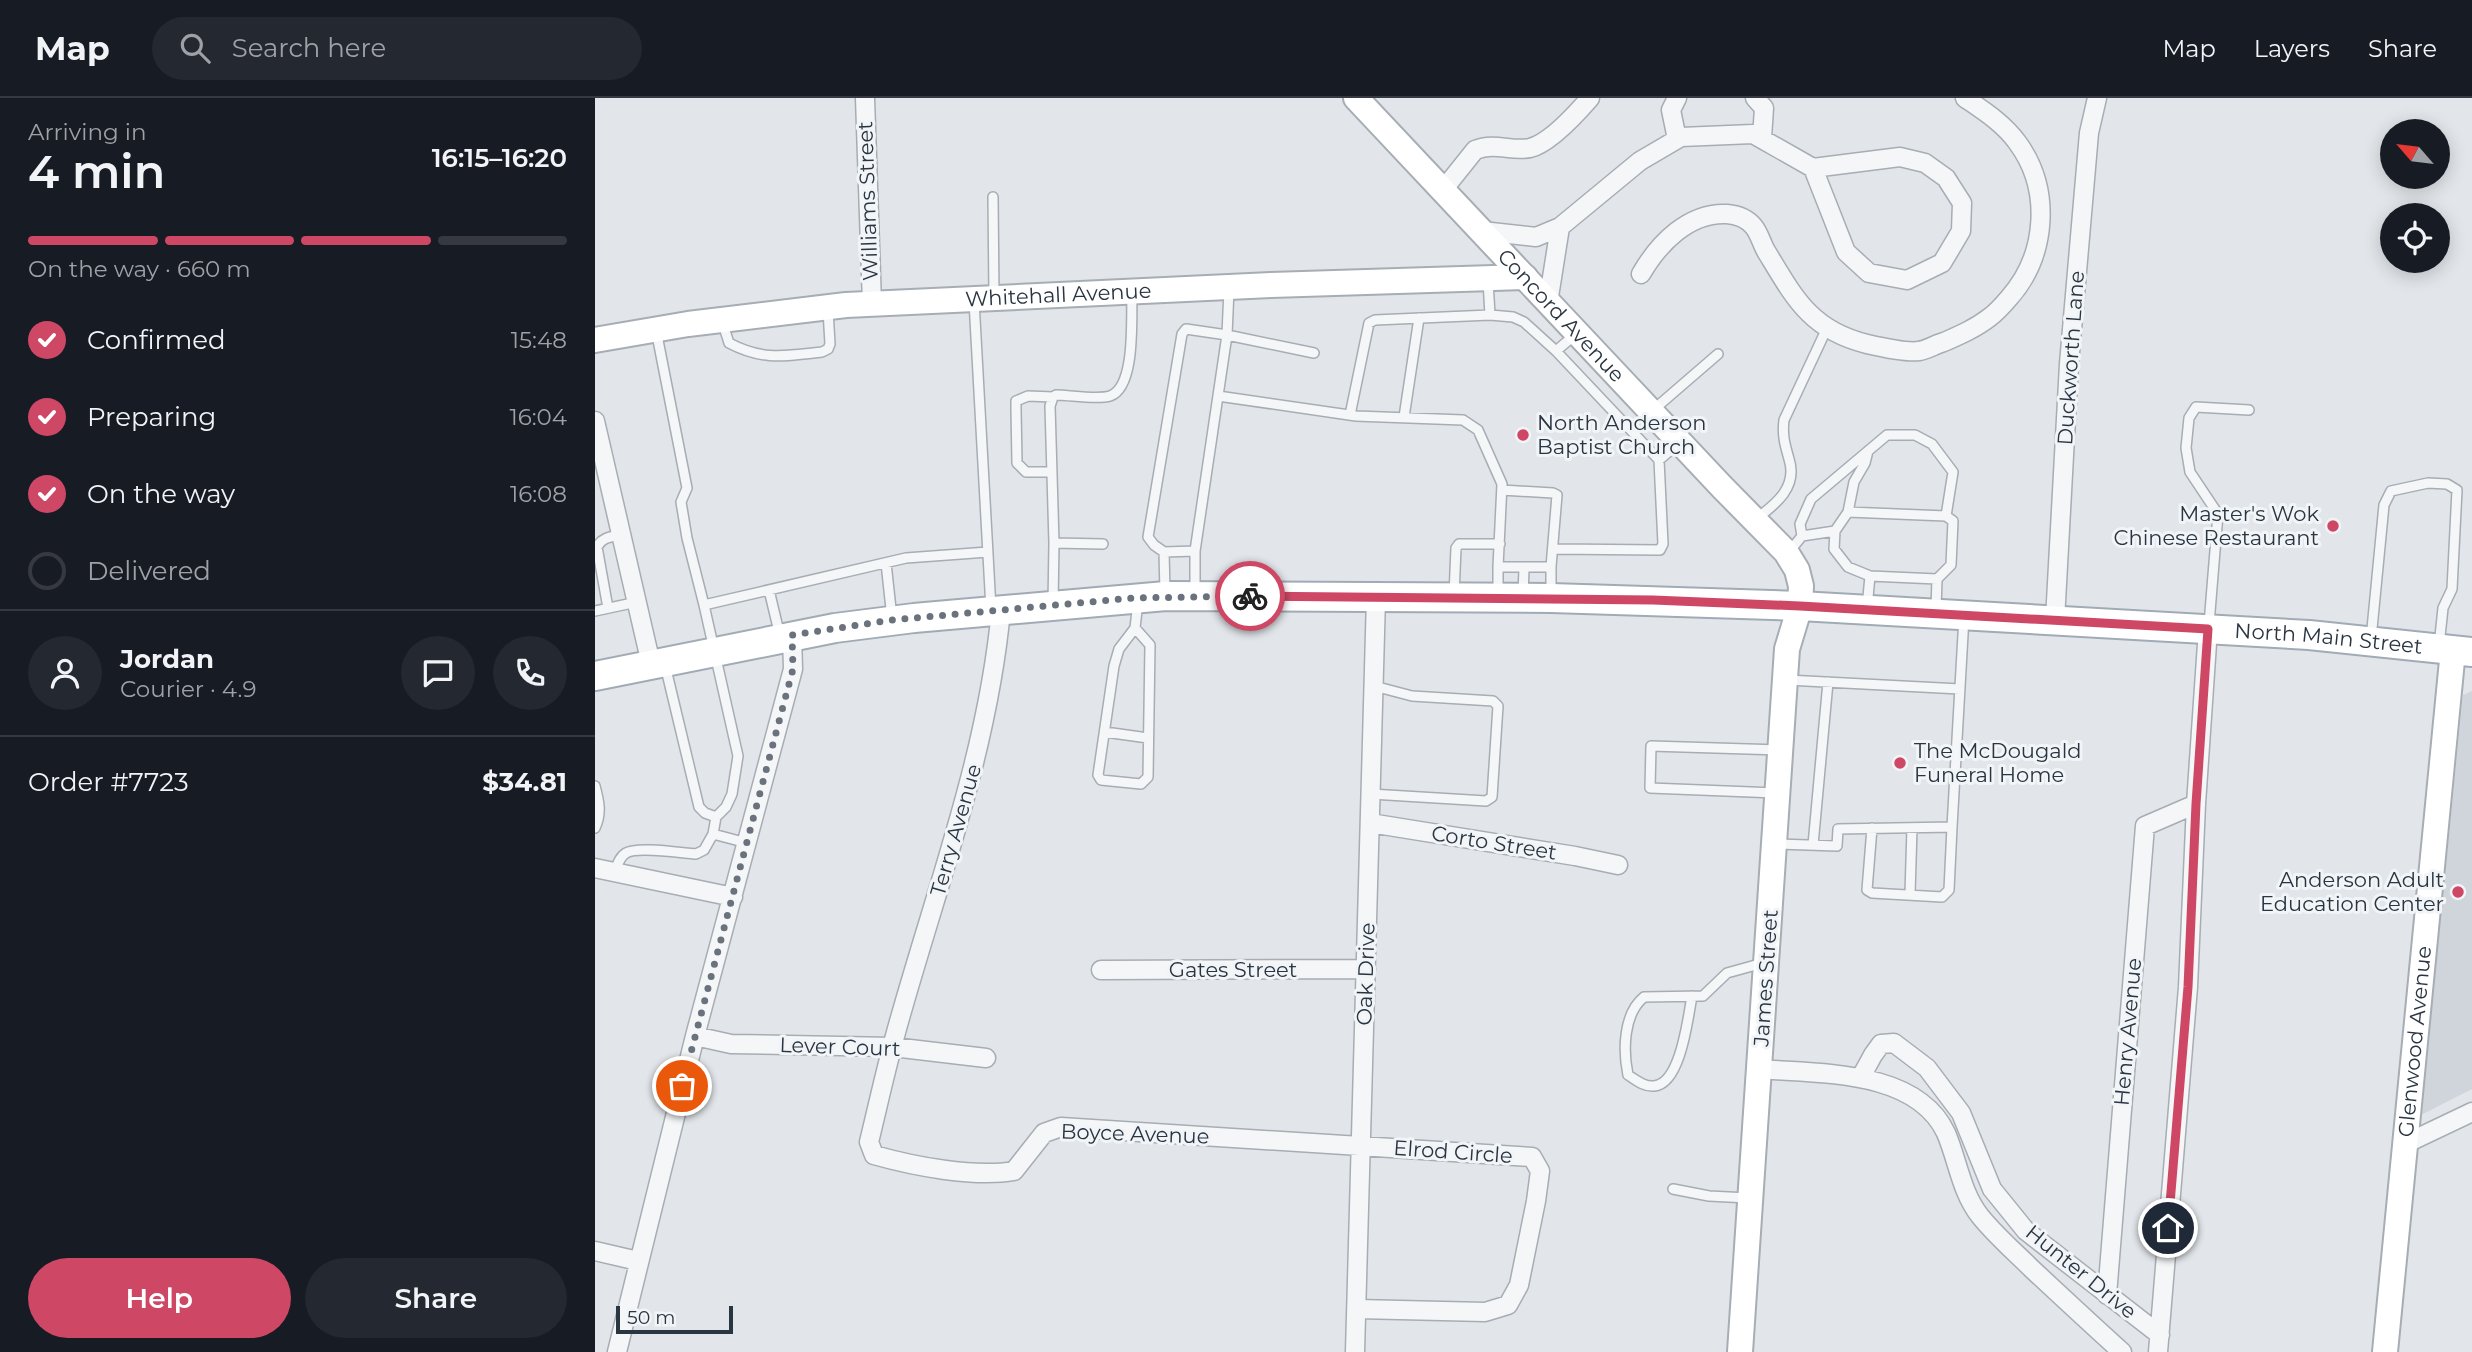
<!DOCTYPE html>
<html lang="en">
<head>
<meta charset="utf-8">
<style>
	body { margin:0; font-family:Montserrat,sans-serif; background:#242831; color:#f1f3f6; height:100vh; display:flex; flex-direction:column; font-size:26px; white-space:nowrap }
	* { box-sizing:border-box; margin:0 }
	p { font-size:23px; color:#9ea1a6 }
	.icon { flex:none; width:38px; height:38px; fill:none; stroke:currentColor; stroke-width:2; stroke-linecap:round; stroke-linejoin:round }
	.map { position:relative; flex:1; overflow:hidden }
	.panel { display:flex; flex-direction:column; background:#171b24; width:595px }
	.panel>* { flex:none }
	.needle { width:46px; rotate:298deg }
	.controls { position:absolute; left:1785px; top:21px; display:grid; gap:14px }
	.controls a { display:grid; place-items:center; width:70px; height:70px; border-radius:50%; background:#171b24; box-shadow:0 4px 18px #0003; font-size:35px }
	.scale { position:absolute; left:21px; bottom:18px; width:117px; box-sizing:border-box; padding-left:7px; border:4px solid #2a3542; border-top:0; font-size:19px; line-height:24px; white-space:nowrap; color:#2a3542; -webkit-text-stroke:5px #f2f5f8; paint-order:stroke }
	.pin { position:absolute; display:grid; place-items:center; width:60px; height:60px; color:#fff; margin:-30px; border:4px solid #fff; border-radius:50%; box-shadow:0 2px 7px #0007 }
	.courier { position:absolute; display:grid; place-items:center; width:70px; height:70px; margin:-35px; border:5px solid #ce4866; border-radius:50%; background:#fff; color:#222; box-shadow:0 2px 9px #0007 }
	.headline em { font-style:normal; font-weight:600 }
	.headline div { display:flex; flex-direction:column-reverse }
	.headline { display:flex; align-items:center; justify-content:space-between; height:119px; padding:0 28px }
	h1 { font-size:46px; font-weight:600; line-height:52px }
	.bar { display:grid; grid-template-columns:repeat(4,1fr); gap:10px 7px; align-content:center; height:84px; padding:0 28px }
	.bar i { height:9px; border-radius:5px; background:#363941 }
	.bar .selected { background:#ce4866 }
	.bar p { grid-column:span 4 }
	.line { display:flex; align-items:center; gap:18px; padding:0 28px; border-top:2px solid #363941 }
	.line div { flex:1 }
	.round { display:grid; place-items:center; flex:none; width:74px; height:74px; border-radius:37px; background:#242831 }
	ol { padding:0 28px; list-style:none }
	li { display:flex; align-items:center; gap:21px; height:77px }
	li p { margin-inline-start:auto }
	li .icon { padding:7px; border-radius:50%; background:#ce4866; color:#fff; stroke-width:4 }
	li:last-child { color:#9ea1a6 }
	li i { width:38px; height:38px; border:4px solid #363941; border-radius:50% }
	.action { display:flex; gap:14px; margin-top:auto; padding:14px 28px }
	.action a { flex:1; height:80px; border-radius:42px; background:#ce4866; color:#fff; font-size:28px; font-weight:600; line-height:80px; text-align:center }
	.action a+a { background:#242831; color:#f1f3f6 }
	header { display:flex; align-items:center; gap:42px; box-sizing:border-box; height:98px; padding:0 35px; background:#171b24; border-bottom:2px solid #363941 }
	header strong { font-size:33px }
	nav { display:flex; gap:38px; margin-inline-start:auto; font-size:24px }
	.search { width:490px; height:63px; background:#242831; display:flex; align-items:center; gap:18px; box-sizing:border-box; padding:0 24px; border-radius:38px; color:#9ea1a6; font-size:26px }
	main { display:flex; flex:1; min-height:0 }
	.map>svg:first-child { display:block }
</style>
</head>
<body>
<header>
<strong>Map</strong>
<div class="search"><svg class="icon" aria-label="search" viewBox="0 0 24 24"><circle cx="10" cy="10" r="6"/><path d="M15 15l6 6"/></svg>Search here</div>
<nav><a>Map</a><a>Layers</a><a>Share</a></nav>
</header>
<main>
<section class="panel">
<div class="headline"><div><h1>4 min</h1><p>Arriving in</p></div><em>16:15–16:20</em></div>
<div class="bar"><i class="selected"></i><i class="selected"></i><i class="selected"></i><i></i><p>On the way · 660 m</p></div>
<ol>
<li><svg class="icon" aria-label="check" viewBox="0 0 24 24"><path d="M5 12l5 5 9-10"/></svg>Confirmed<p>15:48</p></li>
<li><svg class="icon" aria-label="check" viewBox="0 0 24 24"><path d="M5 12l5 5 9-10"/></svg>Preparing<p>16:04</p></li>
<li><svg class="icon" aria-label="check" viewBox="0 0 24 24"><path d="M5 12l5 5 9-10"/></svg>On the way<p>16:08</p></li>
<li><i></i>Delivered</li>
</ol>
<div class="line" style="height:126px"><a class="round"><svg class="icon" aria-label="person" viewBox="0 0 24 24"><circle cx="12" cy="8" r="4"/><path d="M4 21q1-7 8-7t8 7"/></svg></a><div><b>Jordan</b><p>Courier · 4.9</p></div><a class="round"><svg class="icon" aria-label="chat" viewBox="0 0 24 24"><path d="M4 5h16v11H9l-5 4z"/></svg></a><a class="round"><svg class="icon" aria-label="phone" viewBox="0 0 24 24"><path d="M5 4h4l2 5-3 2q2 4 5 5l2-3 5 2v4C11 20 4 13 5 4z"/></svg></a></div>
<div class="line" style="height:91px"><div>Order #7723</div><b>$34.81</b></div>
<div class="action"><a>Help</a><a>Share</a></div>
</section>
<div class="map">
<svg width="1877" height="1254" viewBox="0 0 1877 1254">
	<rect width="100%" height="100%" fill="#e2e6ea"/>
	<!-- built -->
	<path fill="#d0d5dc" d="M1877 593V991L1826 1017 1868 597Z"/>
	<g fill="none" stroke-linecap="round" stroke-linejoin="round">
		<!-- lane casing -->
		<g stroke="#a7adb4" stroke-width="12">
			<path id="lane" d="M398 99 399 199
				M893 183 895 217 918 219 929 224 961 253
				M634 191 632 237 719 255
				M379 203 396 511
				M127 223 134 245C168 263 190 258 227 254L233 251 235 246 233 212
				M61 232 92 390 86 404 92 440 109 507
				M982 235 961 253 1064 362
				M623 298 761 318 868 322 883 332 907 386 903 469H956L962 397 958 395 907 392
				M1057 313 1123 256
				M755 317 774 225 780 222 895 217
				M809 319 824 220
				M456 374H431L422 365 421 311V303L433 298 458 299
				M1253 414 1259 384 1270 365 1273 353
				M1161 421C1181 406 1203 389 1194 361 1190 347 1187 337 1189 322L1232 230
				M1207 438 1205 426 1216 401 1292 337H1320L1337 346 1358 374 1351 418
				M459 445 508 446
				M959 451 1065 452 1068 446 1064 362 1084 345
				M569 454 600 453
				M1194 454 1207 438 1240 433
				M291 465 297 520
				M956 469V496
				M174 492 185 538
				M570 494 569 454 559 447 553 439 587 236 591 231 632 237 600 453V493
				M903 495V469
				M859 497 861 450 864 446H905
				M928 497 929 471
				M458 506 459 445 455 308 458 299 461 297C475 297 502 302 515 298 541 289 536 220 537 197
				M13 510 2 449C7 439 16 439 26 437
				M1272 510 1275 478
				M1341 511 1342 481 1356 467 1358 423 1351 418 1253 414 1240 433 1239 451 1253 469 1275 478 1342 481
				M0 513 42 504
				M1614 526 1623 416 1595 374 1591 350 1594 320 1601 309 1654 312
				M540 530 555 547 553 679 546 686 506 682 503 677 519 568 524 551 540 530 543 504
				M1776 541 1789 407 1796 393 1833 385 1852 386 1862 392 1857 491 1848 510 1844 548
				M70 567 104 709 110 715 121 719
				M1192 582 1365 591
				M510 634 553 640
				M0 688C4 703 7 715 0 730
				M1181 695 1055 690 1056 648 1185 652
				M776 696 891 703 897 699 903 608 898 603 817 598 779 588
				M1277 730 1272 792 1277 795 1347 799 1354 792 1357 729
				M118 736 152 745
				M1181 746 1242 748 1243 731 1357 729 1369 519
				M1218 747 1233 584
				M19 775C22 768 24 759 31 755 43 748 86 755 101 756L109 752 118 736 121 719 131 709 137 696 143 658 109 507 311 460 393 454
				M1315 796 1317 730
				M1097 898C1093 919 1086 986 1059 988 1049 989 1041 982 1033 977 1028 953 1028 916 1049 899L1108 898 1132 875 1168 865
				M1078 1091 1114 1098 1153 1100"/>
		</g>
		<!-- street casing -->
		<g stroke="#a7adb4" stroke-width="21">
			<path id="street" d="M270 0 277 206
				M1160 0 1169 10 1167 40
				M1082 41 1076 12 1082 0
				M1305 59 1330 65 1351 80 1367 105 1366 133 1347 165 1312 182 1274 175 1251 154 1218 70Z
				M848 92 880 52C901 44 916 54 935 50 955 45 982 15 995 0
				M887 133 941 139 965 129 1045 63 1086 39 1158 36 1218 70
				M1046 176C1064 145 1094 114 1132 116 1143 117 1152 120 1159 129 1164 135 1167 146 1171 153 1199 199 1215 232 1272 246 1285 249 1311 255 1324 253 1332 252 1341 246 1349 244 1365 237 1381 230 1395 219 1402 214 1408 207 1414 200 1452 157 1457 91 1422 44 1408 25 1389 13 1370 0
				M953 205 965 129
				M0 323 56 566
				M406 512C393 653 343 785 305 920 293 961 284 1003 274 1044L279 1057C318 1068 379 1080 419 1073L449 1035 466 1029 937 1059 945 1073 941 1103 924 1187 913 1207 890 1214 762 1211
				M1460 522 1474 266 1494 35 1502 0
				M775 725 980 758 1023 767
				M0 770 138 799
				M506 872 771 871
				M100 938 136 946 298 949 391 960
				M1164 971C1224 976 1321 971 1351 1035 1363 1063 1366 1094 1385 1118 1401 1138 1420 1154 1437 1171 1467 1199 1497 1227 1527 1254
				M1266 979 1278 957 1286 946 1299 945 1332 970 1366 1015 1397 1091 1431 1133 1565 1237
				M1810 1046 1877 1014
				M0 1153 43 1163
				M1512 1197 1550 728 1601 706
				M22 1254 100 938 198 571 197 537
				M760 1254 781 499
				M1563 1254 1593 889 1601 706 1613 531"/>
		</g>
		<!-- secondary casing -->
		<g stroke="#a7adb4" stroke-width="28">
			<g id="secondary">
				<path id="s1" d="M761 0 1127 389 1191 454 1202 472 1206 488 1205 508 1192 551 1145 1254"/>
				<path id="s2" d="M0 242 93 226 251 207 676 187 930 179"/>
				<path id="s3" d="M1790 1254 1858 552"/>
			</g>
		</g>
		<!-- primary casing -->
		<g stroke="#a1abb6" stroke-width="32">
			<g id="primary">
				<path id="s4" d="M0 578 240 530 319 520 571 498 956 500 1205 508 1714 537 1877 554"/>
			</g>
		</g>
		<!-- lane -->
		<use href="#lane" stroke="#f5f6f8" stroke-width="9"/>
		<!-- street -->
		<use href="#street" stroke="#f5f6f8" stroke-width="18"/>
		<!-- secondary -->
		<use href="#secondary" stroke="#fff" stroke-width="24"/>
		<!-- primary -->
		<use href="#primary" stroke="#fff" stroke-width="28"/>
	</g>
	<g fill="none" stroke-linecap="round" stroke-linejoin="round">
		<!-- done -->
		<path stroke="#6a737d" stroke-width="7" stroke-dasharray="0 12.6" d="M87 988 198 571 197 537 297 522 538 500 655 498"/>
		<!-- route -->
		<path stroke="#ce4866" stroke-width="9" d="M655 498 1058 502 1205 508 1613 531 1601 706 1593 889 1573 1130"/>
	</g>
	<!-- markers -->
	<g fill="#ce4866" stroke="#f2f5f8" stroke-width="2.5">
		<circle cx="928" cy="337" r="7"/>
		<circle cx="1738" cy="428" r="7"/>
		<circle cx="1305" cy="665" r="7"/>
		<circle cx="1863" cy="794" r="7"/>
	</g>
	<g text-anchor="middle" stroke-width="6" stroke-linejoin="round" paint-order="stroke">
		<!-- street labels -->
		<g font-size="21" fill="#2a3542" stroke="#f2f5f8">
			<text transform="translate(273 103) rotate(-92)" y="7">Williams Street</text>
			<text dy="7" stroke="none"><textPath href="#s2" startOffset="466">Whitehall Avenue</textPath></text>
			<text dy="7" stroke="none"><textPath href="#s1" startOffset="299">Concord Avenue</textPath></text>
			<text transform="translate(1476 260) rotate(-86)" y="7">Duckworth Lane</text>
			<text dy="7" stroke="none"><textPath href="#s4" startOffset="1741">North Main Street</textPath></text>
			<text transform="translate(361 732) rotate(-74)" y="7">Terry Avenue</text>
			<text transform="translate(899 745) rotate(9)" y="7">Corto Street</text>
			<text x="638" y="879">Gates Street</text>
			<text transform="translate(771 876) rotate(-88)" y="7">Oak Drive</text>
			<text transform="translate(1171 880) rotate(-86)" y="7">James Street</text>
			<text transform="translate(1533 934) rotate(-85)" y="7">Henry Avenue</text>
			<text dy="7" stroke="none"><textPath href="#s3" startOffset="312">Glenwood Avenue</textPath></text>
			<text transform="translate(245 949) rotate(2)" y="7">Lever Court</text>
			<text transform="translate(540 1036) rotate(2)" y="7">Boyce Avenue</text>
			<text transform="translate(858 1054) rotate(4)" y="7">Elrod Circle</text>
			<text transform="translate(1486 1174) rotate(39)" y="7">Hunter Drive</text>
		</g>
		<!-- poi labels -->
		<g font-size="21" fill="#2a3542" stroke="#f2f5f8" text-anchor="start">
			<text x="942" y="332">North Anderson<tspan x="942" dy="24">Baptist Church</tspan></text>
			<text x="1724" y="423" text-anchor="end">Master's Wok<tspan x="1724" dy="24">Chinese Restaurant</tspan></text>
			<text x="1319" y="660">The McDougald<tspan x="1319" dy="24">Funeral Home</tspan></text>
			<text x="1849" y="789" text-anchor="end">Anderson Adult<tspan x="1849" dy="24">Education Center</tspan></text>
		</g>
	</g>
</svg>
<div class="controls">
<a><svg class="needle" viewBox="-14 -14 28 28"><path d="M0-13l5 13h-10z" fill="#e53935"/><path d="M0 13l5-13h-10z" fill="#9ea1a6"/></svg></a>
<a><svg class="icon" aria-label="locate" viewBox="0 0 24 24"><circle cx="12" cy="12" r="6"/><path d="M12 2v4M12 18v4M2 12h4M18 12h4"/></svg></a>
</div>
<div class="scale">50 m</div>
<div class="pin" style="left:87px;top:988px;background:#ea580c"><svg class="icon" aria-label="bag" viewBox="0 0 24 24"><path d="M5 8h14l-1 12H6zM9 8a3 3 0 0 1 6 0"/></svg></div>
<div class="pin" style="left:1573px;top:1130px;background:#1f2937"><svg class="icon" aria-label="home" viewBox="0 0 24 24"><path d="M3 11l9-7 9 7M6 9v11h12V9"/></svg></div>
<div class="courier" style="left:655px;top:498px"><svg class="icon" aria-label="bike" viewBox="0 0 24 24"><circle cx="6" cy="16" r="4"/><circle cx="18" cy="16" r="4"/><path d="M6 16l4-8h5l3 8M10 8l3 8H6M13 5h3"/></svg></div>
</div>
</main>
</body>
</html>
